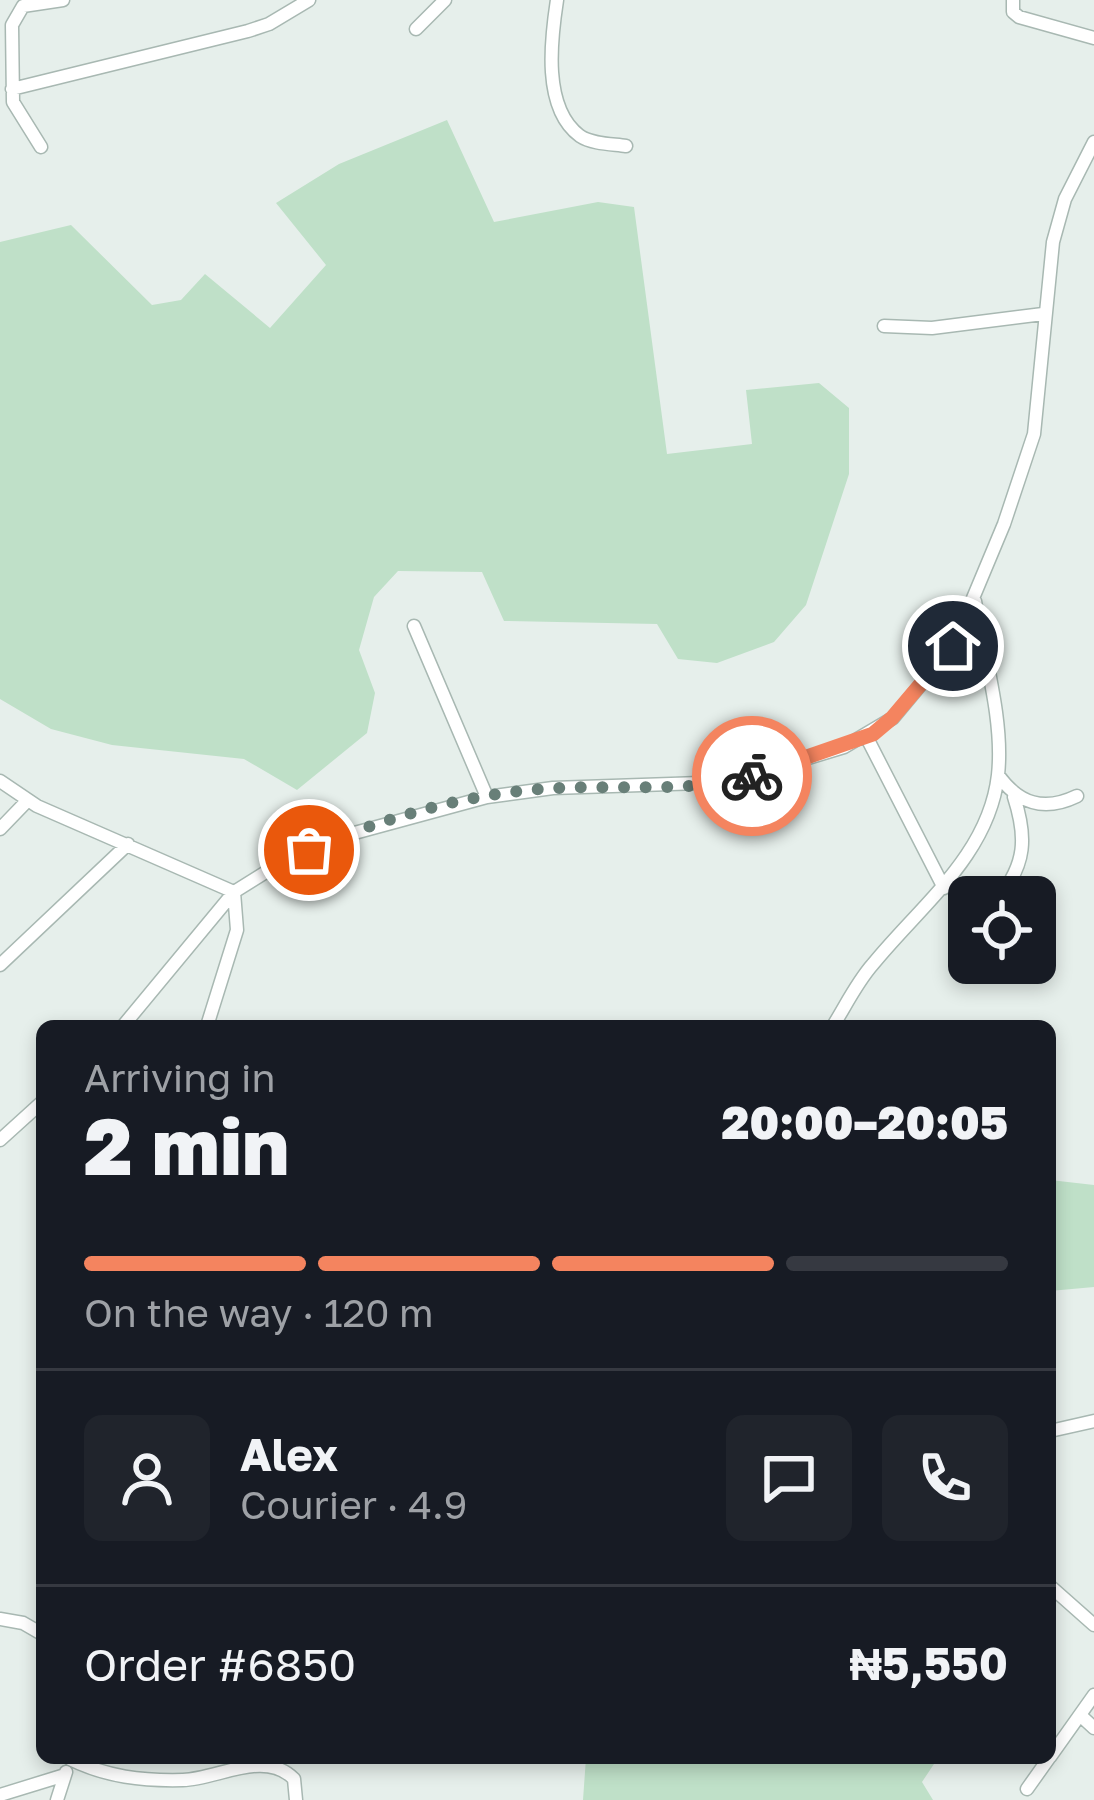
<!DOCTYPE html>
<html lang="en">
<head>
<meta charset="utf-8">
<style>
	body { margin:0; font-family:"Golos Text",sans-serif; background:#20242c; color:#f1f3f6; height:100vh; display:flex; flex-direction:column; font-size:45px; white-space:nowrap }
	* { box-sizing:border-box; margin:0 }
	p { font-size:39px; color:#9ea1a6 }
	.icon { flex:none; width:66px; height:66px; fill:none; stroke:currentColor; stroke-width:2; stroke-linecap:round; stroke-linejoin:round }
	.map { position:relative; flex:1; overflow:hidden }
	.details { position:absolute; left:36px; top:1020px; width:1020px; height:744px; display:flex; flex-direction:column; background:#171b24; border-radius:18px; box-shadow:0 6px 18px #0003 }
	.details>* { flex:none }
	.buttons { position:absolute; left:948px; top:876px; display:grid; gap:24px }
	.buttons a { display:grid; place-items:center; width:108px; height:108px; border-radius:18px; background:#171b24; box-shadow:0 6px 18px #0003; font-size:60px }
	.pin { position:absolute; display:grid; place-items:center; width:102px; height:102px; color:#fff; margin:-51px; border:6px solid #fff; border-radius:50%; box-shadow:0 3px 12px #0007 }
	.courier { position:absolute; display:grid; place-items:center; width:120px; height:120px; margin:-60px; border:9px solid #f4845f; border-radius:50%; background:#fff; color:#222; box-shadow:0 3px 15px #0007 }
	.summary em { font-style:normal; font-weight:800 }
	.summary div { display:flex; flex-direction:column-reverse }
	.summary { display:flex; align-items:center; justify-content:space-between; height:204px; padding:0 48px }
	h1 { font-size:78px; font-weight:800; line-height:90px }
	.bar { display:grid; grid-template-columns:repeat(4,1fr); gap:18px 12px; align-content:center; height:144px; padding:0 48px }
	.bar i { height:15px; border-radius:9px; background:#363941 }
	.bar .current { background:#f4845f }
	.bar p { grid-column:span 4 }
	.line { display:flex; align-items:center; gap:30px; padding:0 48px; border-top:3px solid #363941 }
	.line div { flex:1 }
	.round { display:grid; place-items:center; flex:none; width:126px; height:126px; border-radius:18px; background:#20242c }
	.map>svg:first-child { display:block }
</style>
</head>
<body>
<div class="map">
<svg width="1094" height="1800" viewBox="0 0 1094 1800">
	<rect width="100%" height="100%" fill="#e6efeb"/>
	<!-- green -->
	<path fill="#bfe0c8" d="M447 120 494 222 598 202 634 207 667 454 752 444 746 390 819 383 849 408V474L806 605 774 642 717 663 678 659 657 624 504 621 482 572 398 571 374 597 359 650 375 693 367 733 297 790 244 759 112 745 51 729 0 699V242L71 225 152 305 181 300 205 274 270 328 326 265 276 203 339 164Z
		M1050 1180 1094 1185V1287L1050 1291Z
		M586 1758H938L922 1782 933 1800H583Z"/>
	<g fill="none" stroke-linecap="round" stroke-linejoin="round">
		<!-- minor casing -->
		<g stroke="#a8b8b2" stroke-width="15">
			<path id="minor" d="M557 0C551 39 542 108 580 136 592 144 612 144 626 146
				M1013 0V12L1019 17 1094 38
				M416 29 445 0
				M12 89 248 31 269 24 309 0
				M41 147 13 102 12 25 23 6 63 0
				M884 326 932 328 1043 314
				M414 626 487 797
				M866 736 944 888
				M998 775C1019 804 1044 812 1077 796
				M0 781 37 806 234 892 237 930 207 1026
				M0 829 28 800
				M999 897C1026 864 1027 837 1014 797
				M0 965 128 844
				M123 1026 234 892 282 862 336 838 487 797 553 788 730 782 844 747 893 718 953 646 1004 524 1034 434 1053 242 1065 199 1094 142
				M833 1026C846 1005 857 982 873 964 920 906 989 855 998 775 1004 720 984 656 975 601
				M0 1140 42 1102
				M1050 1431 1094 1421
				M1050 1586 1094 1625
				M0 1619 23 1623 42 1634
				M1080 1715 1094 1728
				M1050 1757 1094 1695
				M70 1759C107 1777 142 1781 183 1780 218 1779 265 1749 294 1779L296 1800
				M1027 1789 1049 1758
				M0 1795 65 1775
				M57 1800 66 1772"/>
		</g>
		<!-- minor -->
		<use href="#minor" stroke="#fff" stroke-width="12"/>
	</g>
	<g fill="none" stroke-linecap="round" stroke-linejoin="round">
		<!-- done -->
		<path stroke="#687f78" stroke-width="12" stroke-dasharray="0 21.6" d="M309 850C386 817 475 791 559 788 623 785 690 793 752 776"/>
		<!-- route -->
		<path stroke="#f4845f" stroke-width="15" d="M752 776 873 734 892 718 953 646"/>
	</g>
</svg>
<div class="buttons">
<a><svg class="icon" aria-label="locate" viewBox="0 0 24 24"><circle cx="12" cy="12" r="6"/><path d="M12 2v4M12 18v4M2 12h4M18 12h4"/></svg></a>
</div>
<div class="pin" style="left:309px;top:850px;background:#ea580c"><svg class="icon" aria-label="bag" viewBox="0 0 24 24"><path d="M5 8h14l-1 12H6zM9 8a3 3 0 0 1 6 0"/></svg></div>
<div class="pin" style="left:953px;top:646px;background:#1f2937"><svg class="icon" aria-label="home" viewBox="0 0 24 24"><path d="M3 11l9-7 9 7M6 9v11h12V9"/></svg></div>
<div class="courier" style="left:752px;top:776px"><svg class="icon" aria-label="bike" viewBox="0 0 24 24"><circle cx="6" cy="16" r="4"/><circle cx="18" cy="16" r="4"/><path d="M6 16l4-8h5l3 8M10 8l3 8H6M13 5h3"/></svg></div>
<section class="details">
<div class="summary"><div><h1>2 min</h1><p>Arriving in</p></div><em>20:00–20:05</em></div>
<div class="bar"><i class="current"></i><i class="current"></i><i class="current"></i><i></i><p>On the way · 120 m</p></div>
<div class="line" style="height:216px"><a class="round"><svg class="icon" aria-label="person" viewBox="0 0 24 24"><circle cx="12" cy="8" r="4"/><path d="M4 21q1-7 8-7t8 7"/></svg></a><div><b>Alex</b><p>Courier · 4.9</p></div><a class="round"><svg class="icon" aria-label="chat" viewBox="0 0 24 24"><path d="M4 5h16v11H9l-5 4z"/></svg></a><a class="round"><svg class="icon" aria-label="phone" viewBox="0 0 24 24"><path d="M5 4h4l2 5-3 2q2 4 5 5l2-3 5 2v4C11 20 4 13 5 4z"/></svg></a></div>
<div class="line" style="height:156px"><div>Order #6850</div><b>₦5,550</b></div>
</section>
</div>
</body>
</html>
